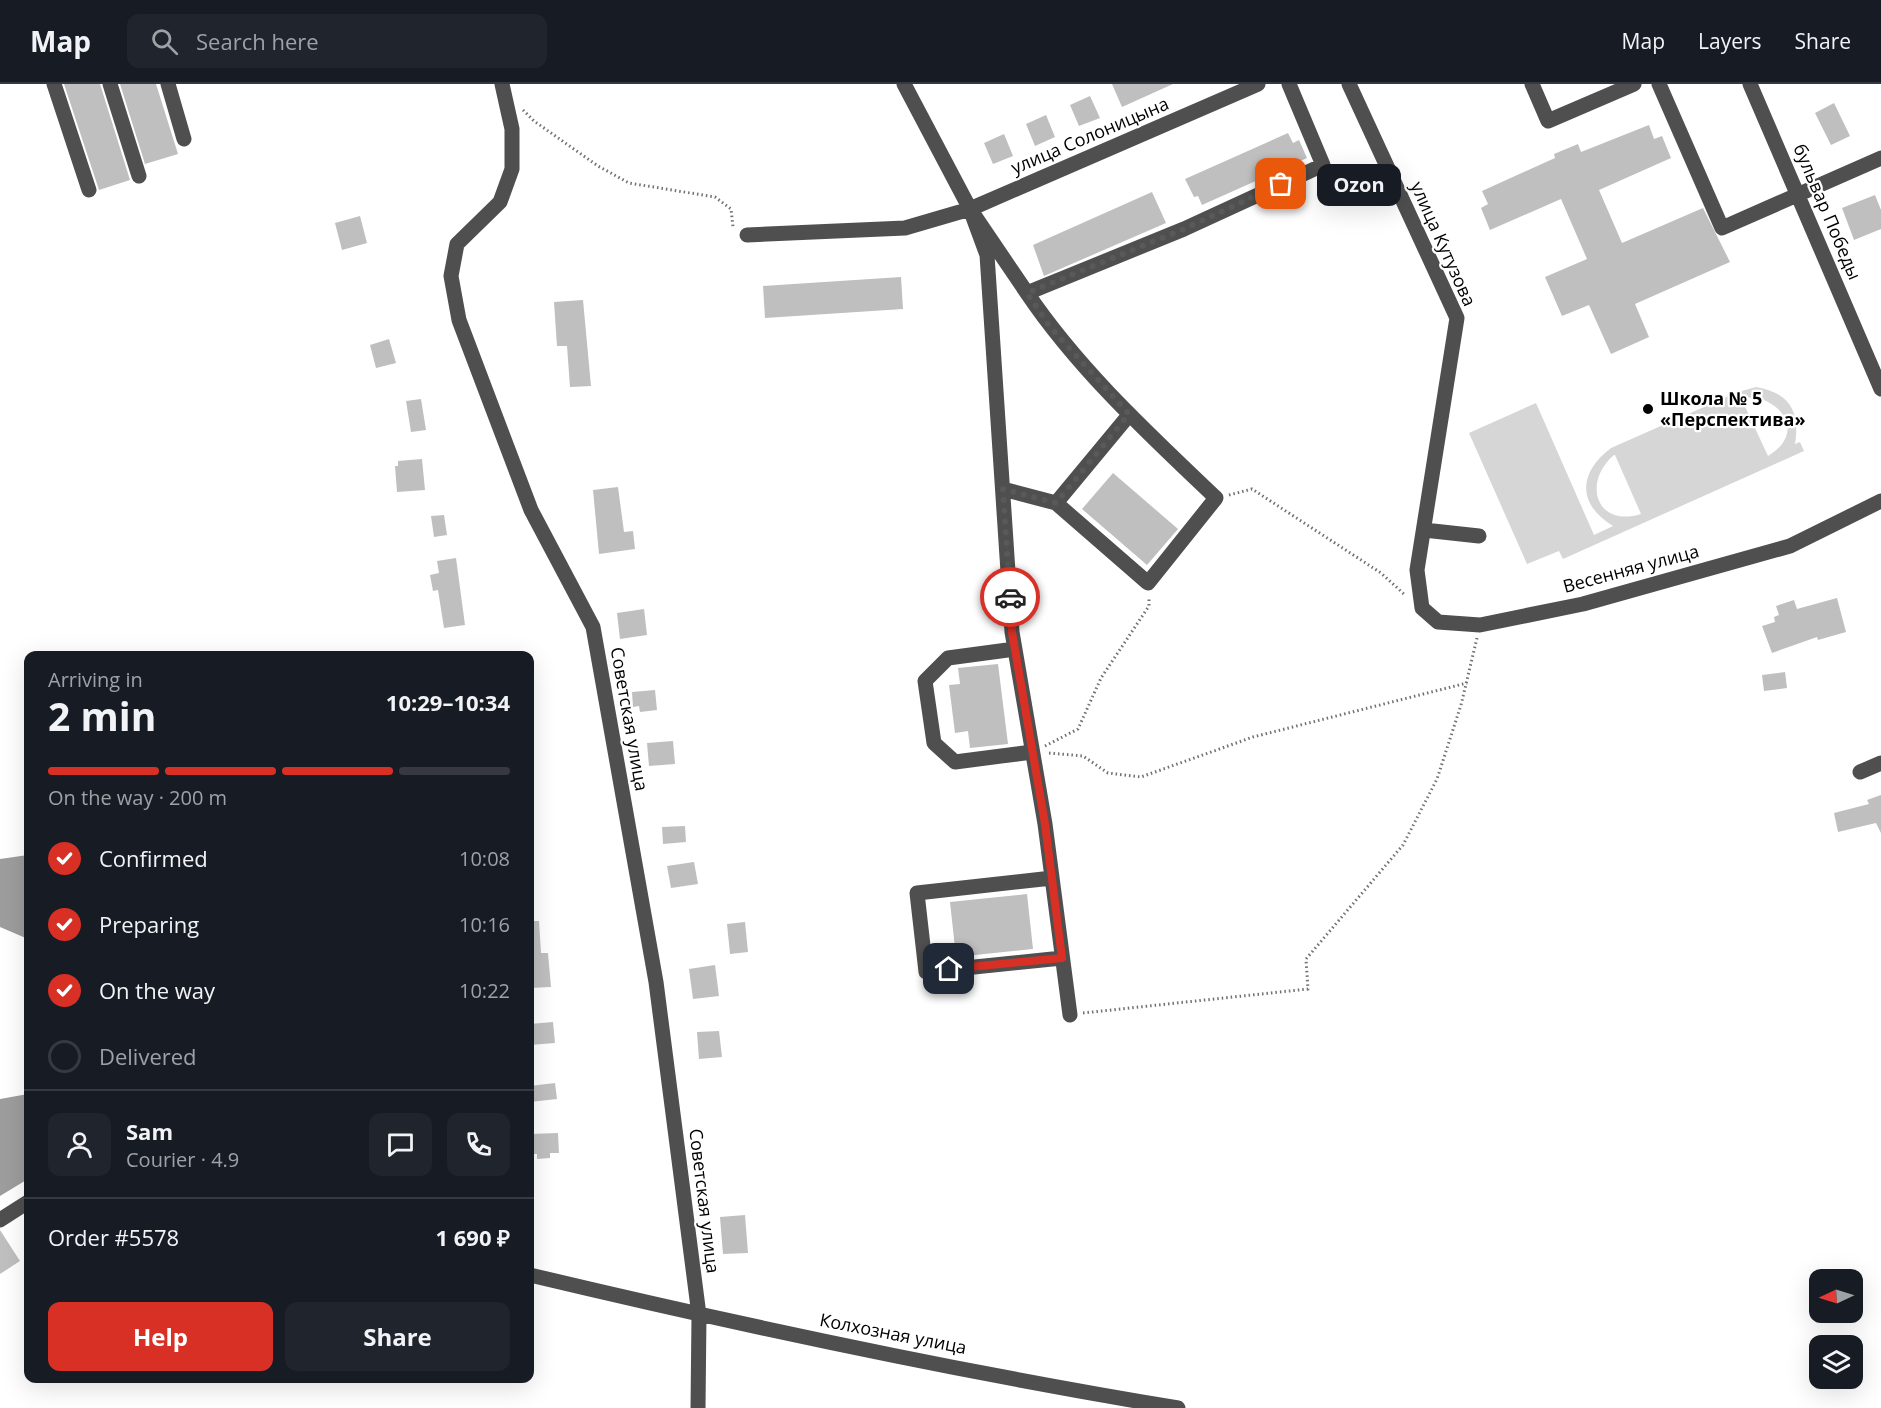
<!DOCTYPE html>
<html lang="en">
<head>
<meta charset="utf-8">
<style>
	body { margin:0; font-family:"Open Sans",sans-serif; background:#20242c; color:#f1f3f6; height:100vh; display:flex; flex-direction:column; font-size:22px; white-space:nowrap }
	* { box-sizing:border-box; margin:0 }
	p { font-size:20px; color:#9ea1a6 }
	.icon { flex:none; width:33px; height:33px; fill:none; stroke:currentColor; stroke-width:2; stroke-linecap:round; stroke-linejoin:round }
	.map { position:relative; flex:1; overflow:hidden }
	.panel { position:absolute; left:24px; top:567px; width:510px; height:732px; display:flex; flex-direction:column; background:#171b24; border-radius:12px; box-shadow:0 6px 24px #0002 }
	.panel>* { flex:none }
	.needle { width:39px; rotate:266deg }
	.fabs { position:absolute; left:1809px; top:1185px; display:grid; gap:12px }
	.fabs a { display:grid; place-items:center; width:54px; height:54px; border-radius:12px; background:#171b24; box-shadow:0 6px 24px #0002; font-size:30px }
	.pin { position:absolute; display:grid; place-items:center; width:51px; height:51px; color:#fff; margin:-26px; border-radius:12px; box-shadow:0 3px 9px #0006 }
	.courier { position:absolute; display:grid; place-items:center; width:60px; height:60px; margin:-30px; border:4px solid #d93025; border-radius:50%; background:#fff; color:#222; box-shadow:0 2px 8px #0007 }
	.bubble { position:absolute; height:42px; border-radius:12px; background:#171b24; box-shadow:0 6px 24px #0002; font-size:20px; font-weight:700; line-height:42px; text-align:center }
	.headline em { font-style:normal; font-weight:700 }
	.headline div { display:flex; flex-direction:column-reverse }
	.headline { display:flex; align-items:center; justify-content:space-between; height:102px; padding:0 24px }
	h1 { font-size:39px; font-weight:700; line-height:45px }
	.bar { display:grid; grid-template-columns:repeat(4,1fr); gap:9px 6px; align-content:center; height:72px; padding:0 24px }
	.bar i { height:8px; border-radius:4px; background:#363941 }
	.bar .on { background:#d93025 }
	.bar p { grid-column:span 4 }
	.line { display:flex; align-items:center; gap:15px; padding:0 24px; border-top:2px solid #363941 }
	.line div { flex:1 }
	.round { display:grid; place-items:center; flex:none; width:63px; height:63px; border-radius:12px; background:#20242c }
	ol { padding:0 24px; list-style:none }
	li { display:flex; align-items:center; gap:18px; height:66px }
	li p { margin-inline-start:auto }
	li .icon { padding:6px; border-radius:50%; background:#d93025; color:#fff; stroke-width:4 }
	li:last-child { color:#9ea1a6 }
	li i { width:33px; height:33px; border:3px solid #363941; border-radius:50% }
	.primary-button { display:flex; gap:12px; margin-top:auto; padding:12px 24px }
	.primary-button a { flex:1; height:69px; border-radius:12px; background:#d93025; color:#fff; font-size:24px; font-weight:700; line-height:69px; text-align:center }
	.primary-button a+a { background:#20242c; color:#f1f3f6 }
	header { display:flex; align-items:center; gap:36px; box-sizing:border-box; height:84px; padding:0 30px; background:#171b24; border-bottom:2px solid #363941 }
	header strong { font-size:28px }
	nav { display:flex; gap:33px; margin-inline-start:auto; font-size:21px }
	.search { width:420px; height:54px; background:#20242c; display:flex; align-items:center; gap:15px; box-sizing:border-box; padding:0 21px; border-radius:12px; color:#9ea1a6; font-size:22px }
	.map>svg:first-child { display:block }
</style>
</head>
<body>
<header>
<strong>Map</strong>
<div class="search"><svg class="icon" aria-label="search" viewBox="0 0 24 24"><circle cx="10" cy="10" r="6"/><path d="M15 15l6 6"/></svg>Search here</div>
<nav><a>Map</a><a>Layers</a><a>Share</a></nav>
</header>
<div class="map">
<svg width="1881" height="1324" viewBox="0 0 1881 1324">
	<rect width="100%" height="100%" fill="#fff"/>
	<!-- green -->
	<path fill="#d6d6d6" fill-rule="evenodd" d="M1756 303C1790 309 1800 327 1795 360L1800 358 1804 367 1563 475 1559 467 1527 480 1469 349 1536 319 1594 451 1613 442C1577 420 1578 389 1611 364L1738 308ZM1756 313C1789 323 1801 352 1768 372L1741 314ZM1614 371H1615L1641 430C1596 444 1582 398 1614 371Z"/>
	<!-- water -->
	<path fill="#9d9d9d" d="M28 771V855L0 843V775Z
		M28 1010V1095L0 1112V1015Z"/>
	<!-- building -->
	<path fill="#bfbfbf" d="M64 0H100L130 96 99 106Z
		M120 0H156L178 70 145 80Z
		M1112 0H1173L1122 23Z
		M1090 12 1100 34 1079 42 1070 21Z
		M1834 19 1850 52 1831 61 1815 29Z
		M1046 31 1055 53 1035 62 1026 40Z
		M1649 41 1654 55 1662 52 1671 74 1599 106 1622 159 1703 124 1730 178 1635 220 1649 253 1611 270 1589 221 1562 232 1545 193 1587 175 1561 115 1490 146 1481 124 1488 120 1482 107 1555 74 1554 70 1578 60 1581 68Z
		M1288 49 1293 59 1299 56 1307 74 1202 121 1198 112 1194 113 1185 95Z
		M1004 50 1013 72 993 80 984 59Z
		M1152 108 1166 139 1044 192 1033 161Z
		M1875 111 1881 126V145L1854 156 1842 124Z
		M360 132 367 159 342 166 335 139Z
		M901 193 903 225 765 234 763 202Z
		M583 216 591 302 570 303 567 262H557L554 218Z
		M389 255 396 279 376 284 370 261Z
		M421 315 426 346 411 348 406 317Z
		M422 375 425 406 397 408 395 382H398V377Z
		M1113 389 1178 445 1147 481 1082 425Z
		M618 403 624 448 633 447 635 465 599 470 593 406Z
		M444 431 447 451 434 453 431 432Z
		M456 474 465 541 444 544 438 506 433 507 430 491 439 489 437 477Z
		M1837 514 1846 548 1818 556 1817 553 1772 569 1762 542 1775 538 1774 533 1779 531 1776 522 1794 516 1797 525Z
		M644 525 647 551 620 555 617 529Z
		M998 580 1008 660 970 664 968 647 955 649 949 601 960 600 958 584Z
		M1785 588 1787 604 1764 607 1762 591Z
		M655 606 657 626 640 628 639 622 633 623 632 608Z
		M673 657 675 680 649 682 647 659Z
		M1881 711V749L1876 739 1838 748 1834 729 1869 720 1867 716Z
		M685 742 686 758 663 760 662 743Z
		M694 778 698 800 671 804 667 782Z
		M1027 810 1033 865 956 873 950 818Z
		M530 837H539L541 869H548L551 903 530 904Z
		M745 838 748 868 730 870 727 840Z
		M715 881 719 912 693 915 689 885Z
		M553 938 555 959 530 961V940Z
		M719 947 722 973 699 975 697 948Z
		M555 999 557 1015 530 1018V1002Z
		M558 1049 559 1069H550V1074L537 1075V1070H530V1050Z
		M745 1131 748 1169 723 1170 720 1133Z
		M0 1146 20 1177 0 1190Z"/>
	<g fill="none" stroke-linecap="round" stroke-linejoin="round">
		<!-- path -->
		<path stroke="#717171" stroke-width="3" stroke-dasharray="1.5 3" stroke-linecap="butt" d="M523 26 534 37 598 82 629 99 715 113 731 125 733 143
			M1229 411 1252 405 1381 489 1405 511
			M1045 662 1078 645 1101 594 1149 522V513
			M1049 669 1083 672 1108 689 1141 693 1253 653 1467 599
			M1083 929 1308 905 1306 875 1403 761 1437 695 1461 621 1477 554"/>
		<!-- minor -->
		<path stroke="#4f4f4f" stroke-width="15" d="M54 0 89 106
			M110 0 139 92
			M168 0 184 55
			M502 0 512 45V85L500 118 457 160 451 192 459 236 531 426 593 543 656 898 699 1231 698 1324
			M904 0 970 125 1027 209 1184 145 1323 81 1289 0
			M1349 0 1457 234 1417 486 1422 524 1438 538 1480 541 1583 520 1790 462 1881 417
			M1532 0 1548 37 1634 0
			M1659 0 1722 144 1881 74
			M1750 0 1881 305
			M970 125 987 171 1012 548 1045 740 1070 931
			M747 151 905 144 970 125 1258 0
			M1027 209C1079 286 1149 350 1216 414L1148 499 1056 419 1129 331
			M1003 405 1056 419
			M1424 446 1479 452
			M1015 565 948 574 925 597 934 659 955 678 1032 668
			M1860 688 1881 679
			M1052 794 917 809 926 888 1062 874
			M0 1136 28 1118
			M530 1191C744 1242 960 1288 1178 1324"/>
	</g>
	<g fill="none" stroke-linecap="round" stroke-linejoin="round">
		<!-- done -->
		<path stroke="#595959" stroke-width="6" stroke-dasharray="0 10.8" d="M1010 513 1003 405 1056 419 1129 330 1050 243 1027 209 1184 145 1281 100"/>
		<!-- route -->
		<path stroke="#d93025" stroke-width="8" d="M949 885 1062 874 1045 740 1012 548 1010 513"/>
	</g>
	<!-- markers -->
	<circle fill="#000" stroke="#fff" stroke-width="2" cx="1648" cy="325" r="6"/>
	<g text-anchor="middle" stroke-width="4.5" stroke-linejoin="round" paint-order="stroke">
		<!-- street labels -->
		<g font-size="18" fill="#000" stroke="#fff">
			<text transform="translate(1090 52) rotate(-23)" y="6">улица Солоницына</text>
			<text transform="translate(1827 128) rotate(67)" y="6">бульвар Победы</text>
			<text transform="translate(1443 160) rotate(66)" y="6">улица Кутузова</text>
			<text transform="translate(1631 485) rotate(-15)" y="6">Весенняя улица</text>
			<text transform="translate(629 635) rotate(80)" y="6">Советская улица</text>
			<text transform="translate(704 1117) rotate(83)" y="6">Советская улица</text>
			<text transform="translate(893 1250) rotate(11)" y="6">Колхозная улица</text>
		</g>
		<!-- poi labels -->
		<g font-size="18" font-weight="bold" fill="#000" stroke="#fff" text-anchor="start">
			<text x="1660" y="321">Школа № 5<tspan x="1660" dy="21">«Перспектива»</tspan></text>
		</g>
	</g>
</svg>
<div class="fabs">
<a><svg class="needle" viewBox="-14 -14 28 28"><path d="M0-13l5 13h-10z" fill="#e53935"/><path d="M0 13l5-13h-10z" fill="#9ea1a6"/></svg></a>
<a><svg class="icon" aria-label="layers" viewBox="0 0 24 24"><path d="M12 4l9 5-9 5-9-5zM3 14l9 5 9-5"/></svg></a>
</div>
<div class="pin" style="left:1281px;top:100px;background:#ea580c"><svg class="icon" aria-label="bag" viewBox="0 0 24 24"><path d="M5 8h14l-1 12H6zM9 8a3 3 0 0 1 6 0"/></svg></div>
<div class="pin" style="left:949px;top:885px;background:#1f2937"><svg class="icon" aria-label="home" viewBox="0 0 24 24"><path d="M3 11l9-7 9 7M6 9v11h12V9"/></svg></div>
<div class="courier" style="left:1010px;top:513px"><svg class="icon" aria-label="car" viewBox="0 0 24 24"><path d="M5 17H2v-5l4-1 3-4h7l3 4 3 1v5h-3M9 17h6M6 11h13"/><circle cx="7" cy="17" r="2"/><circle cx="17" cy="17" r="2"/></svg></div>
<div class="bubble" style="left:1317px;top:80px;width:84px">Ozon</div>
<section class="panel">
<div class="headline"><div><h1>2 min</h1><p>Arriving in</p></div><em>10:29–10:34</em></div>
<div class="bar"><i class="on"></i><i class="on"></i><i class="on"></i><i></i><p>On the way · 200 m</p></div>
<ol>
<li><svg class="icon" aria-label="check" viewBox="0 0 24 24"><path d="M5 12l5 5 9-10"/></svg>Confirmed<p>10:08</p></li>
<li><svg class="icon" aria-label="check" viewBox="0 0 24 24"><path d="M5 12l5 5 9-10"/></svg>Preparing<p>10:16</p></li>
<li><svg class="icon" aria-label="check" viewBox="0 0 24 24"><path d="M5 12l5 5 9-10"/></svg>On the way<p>10:22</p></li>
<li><i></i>Delivered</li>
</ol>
<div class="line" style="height:108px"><a class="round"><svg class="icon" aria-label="person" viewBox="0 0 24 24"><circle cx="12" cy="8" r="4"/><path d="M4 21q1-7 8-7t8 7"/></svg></a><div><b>Sam</b><p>Courier · 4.9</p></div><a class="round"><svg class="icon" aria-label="chat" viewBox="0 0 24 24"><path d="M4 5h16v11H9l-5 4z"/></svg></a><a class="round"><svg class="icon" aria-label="phone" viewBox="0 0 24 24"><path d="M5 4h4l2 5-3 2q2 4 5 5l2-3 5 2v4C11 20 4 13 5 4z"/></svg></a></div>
<div class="line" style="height:78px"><div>Order #5578</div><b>1 690 ₽</b></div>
<div class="primary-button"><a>Help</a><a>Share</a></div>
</section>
</div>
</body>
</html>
